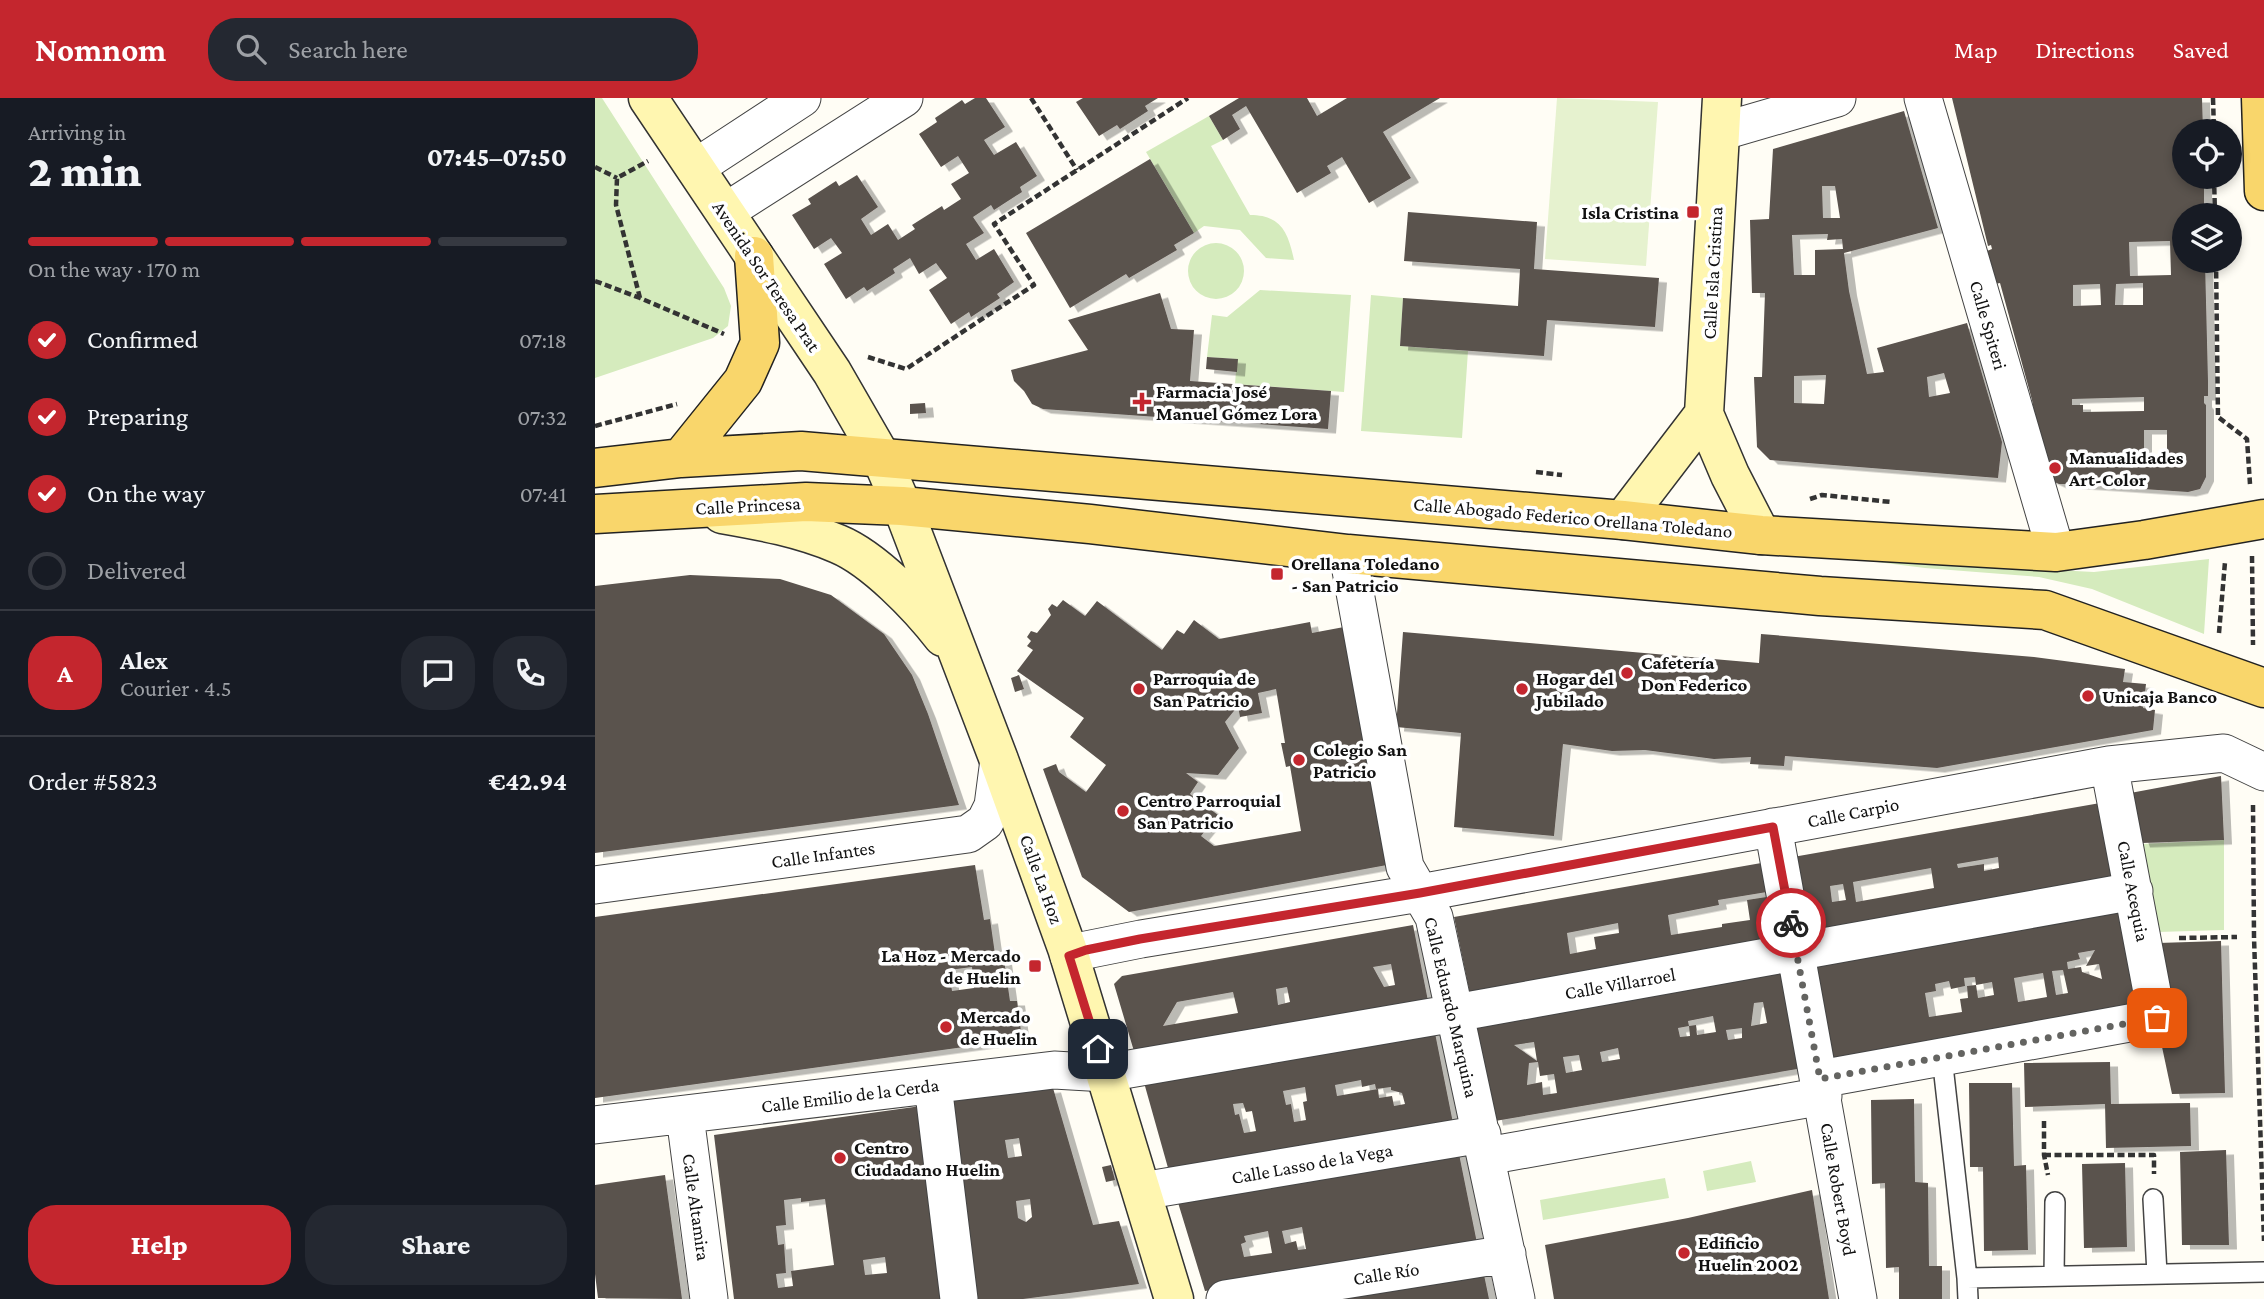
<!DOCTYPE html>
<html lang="en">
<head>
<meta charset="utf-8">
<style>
	body { margin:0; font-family:"Crimson Pro",serif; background:#242831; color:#f1f3f6; height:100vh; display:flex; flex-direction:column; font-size:26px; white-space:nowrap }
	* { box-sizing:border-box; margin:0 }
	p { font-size:23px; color:#9ea1a6 }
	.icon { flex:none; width:38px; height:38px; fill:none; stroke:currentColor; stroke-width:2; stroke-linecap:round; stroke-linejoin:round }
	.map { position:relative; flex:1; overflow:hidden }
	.panel { display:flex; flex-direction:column; background:#171b24; width:595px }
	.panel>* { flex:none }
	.tools { position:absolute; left:1577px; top:21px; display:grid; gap:14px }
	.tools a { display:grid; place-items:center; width:70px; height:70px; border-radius:50%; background:#171b24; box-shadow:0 4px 10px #0003; font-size:35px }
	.pin { position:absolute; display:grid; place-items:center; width:60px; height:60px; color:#fff; margin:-30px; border-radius:14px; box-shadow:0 4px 10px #0006 }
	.courier { position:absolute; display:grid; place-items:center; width:70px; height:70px; margin:-35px; border:5px solid #c4262e; border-radius:50%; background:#fff; color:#222; box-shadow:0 2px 9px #0007 }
	.overview em { font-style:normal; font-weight:800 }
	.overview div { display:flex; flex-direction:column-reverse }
	.overview { display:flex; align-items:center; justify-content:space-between; height:119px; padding:0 28px }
	h1 { font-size:46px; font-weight:800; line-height:52px }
	.bar { display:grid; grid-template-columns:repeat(4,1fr); gap:10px 7px; align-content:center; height:84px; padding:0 28px }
	.bar i { height:9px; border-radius:5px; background:#363941 }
	.bar .on { background:#c4262e }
	.bar p { grid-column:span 4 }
	.line { display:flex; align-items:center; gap:18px; padding:0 28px; border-top:2px solid #363941 }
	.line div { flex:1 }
	.round { display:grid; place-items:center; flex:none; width:74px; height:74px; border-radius:28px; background:#242831 }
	ol { padding:0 28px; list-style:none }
	li { display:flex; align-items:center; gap:21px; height:77px }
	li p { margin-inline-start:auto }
	li .icon { padding:7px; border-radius:50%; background:#c4262e; color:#fff; stroke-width:4 }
	li:last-child { color:#9ea1a6 }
	li i { width:38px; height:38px; border:4px solid #363941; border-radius:50% }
	.cta { display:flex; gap:14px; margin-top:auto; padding:14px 28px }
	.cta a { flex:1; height:80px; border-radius:28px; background:#c4262e; color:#fff; font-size:28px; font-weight:800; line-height:80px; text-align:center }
	.cta a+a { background:#242831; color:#f1f3f6 }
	header { display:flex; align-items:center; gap:42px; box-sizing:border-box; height:98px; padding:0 35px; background:#c4262e; color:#fff }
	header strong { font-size:33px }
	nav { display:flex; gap:38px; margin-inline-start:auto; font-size:24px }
	.search { width:490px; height:63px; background:#242831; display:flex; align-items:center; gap:18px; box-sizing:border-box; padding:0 24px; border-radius:28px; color:#9ea1a6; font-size:26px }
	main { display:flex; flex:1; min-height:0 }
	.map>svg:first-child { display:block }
</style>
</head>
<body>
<header>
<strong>Nomnom</strong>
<div class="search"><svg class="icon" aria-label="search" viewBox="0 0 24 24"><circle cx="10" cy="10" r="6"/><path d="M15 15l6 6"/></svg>Search here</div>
<nav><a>Map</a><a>Directions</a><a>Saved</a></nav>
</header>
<main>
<section class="panel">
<div class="overview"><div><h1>2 min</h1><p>Arriving in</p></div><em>07:45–07:50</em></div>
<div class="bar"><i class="on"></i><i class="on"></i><i class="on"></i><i></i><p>On the way · 170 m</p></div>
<ol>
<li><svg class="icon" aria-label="check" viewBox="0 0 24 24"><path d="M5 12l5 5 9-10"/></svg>Confirmed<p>07:18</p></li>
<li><svg class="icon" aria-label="check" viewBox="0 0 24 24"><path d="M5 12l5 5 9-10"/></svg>Preparing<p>07:32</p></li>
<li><svg class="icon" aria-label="check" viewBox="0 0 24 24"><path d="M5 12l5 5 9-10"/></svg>On the way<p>07:41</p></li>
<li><i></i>Delivered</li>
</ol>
<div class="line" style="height:126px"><b class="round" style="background:#c4262e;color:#fff">A</b><div><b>Alex</b><p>Courier · 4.5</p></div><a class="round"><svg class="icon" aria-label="chat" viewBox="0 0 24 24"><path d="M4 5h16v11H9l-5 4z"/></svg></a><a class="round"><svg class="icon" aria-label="phone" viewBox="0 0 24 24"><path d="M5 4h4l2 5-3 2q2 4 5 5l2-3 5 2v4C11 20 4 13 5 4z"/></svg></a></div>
<div class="line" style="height:91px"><div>Order #5823</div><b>€42.94</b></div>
<div class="cta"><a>Help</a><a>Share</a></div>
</section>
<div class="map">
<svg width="1669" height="1201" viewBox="0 0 1669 1201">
	<defs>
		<filter id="shadow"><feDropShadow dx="8" dy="4.5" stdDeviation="0" flood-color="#0004"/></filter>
	</defs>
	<rect width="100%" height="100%" fill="#fffdf5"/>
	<!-- green -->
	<path fill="#d5ebbd" d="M0 0H7L129 190 136 208 133 228 118 240 0 280Z
		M614 18 628 42 616 48 655 117C686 117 693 134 699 162L671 160 645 132 609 128 599 135 551 54Z
		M593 173a28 28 0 1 1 56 0a28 28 0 1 1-56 0Z
		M665 192 756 197 749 294 640 286 642 261 612 259 617 217 632 219Z
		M776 197 808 200 805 248 873 253 867 340 766 333Z
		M1614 461 1609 536 1497 491 1444 479 1330 470 1266 462 1499 474Z
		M1629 742V832L1563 834 1547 746Z
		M1156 1063 1161 1084 1112 1093 1108 1073Z
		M1070 1080 1074 1100 948 1122 945 1102Z"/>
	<!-- pitch -->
	<path fill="#e6f2cf" d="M962 0 1063 4 1051 168 950 161Z"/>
	<!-- building -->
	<path fill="#5a524d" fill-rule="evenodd" filter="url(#shadow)" d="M380 0H391L410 29 389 42 399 57 421 44 442 78 425 89 427 94 399 112 396 107 378 119 389 135 371 146 381 162 399 151 419 184 402 196 405 200 376 219 374 214 356 226 334 192 352 180 341 165 324 176 315 160 298 171 300 175 272 193 269 189 251 201 229 166 247 155 236 140 219 151 197 117 216 106 213 101 241 83 244 88 262 77 283 109 266 121 276 137 293 126 303 142 320 131 317 127 347 108 349 112 366 101 356 86 374 75 363 58 346 69 324 36 342 24 340 20 367 2 370 6Z
		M488 0H563L550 8 553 13 525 31 522 27 504 38 481 4Z
		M644 0H712L722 18 752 0H845L788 34 816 80 774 105 747 59 732 68 736 75 702 95 651 8 637 17 645 31 628 42 614 18Z
		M1357 0H1607L1608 33H1589V79H1609V117H1589V163H1610L1613 283V298H1609V305L1611 307V379L1605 391 1593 394 1473 386H1464L1451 380 1437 302 1405 185 1400 186 1392 153 1397 151 1396 147 1393 148ZM1575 143 1576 177 1535 178 1534 144ZM1548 185V207H1520L1521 186ZM1505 186 1506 207 1478 208V187ZM1549 299V313L1488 314V307H1477V301ZM1549 332H1572V362L1549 361Z
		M1309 13 1343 130 1249 155 1254 193 1272 276 1289 274 1282 250 1372 225 1407 344 1403 380 1175 362 1162 349 1159 279H1167L1170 195H1157L1155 122 1174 121 1178 51ZM1227 88H1240L1245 120H1228ZM1233 136 1232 142 1247 141 1248 151 1220 152V177H1199L1197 137ZM1349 275 1355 295 1334 299 1332 279ZM1231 277 1229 306 1199 305V278Z
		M555 61 599 135 579 147 582 152 534 180 531 176 475 210 431 135Z
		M813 114 942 124 939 171 1064 180 1060 229 952 222 949 258 805 248 808 200 923 208 925 171 809 163Z
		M565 195 576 231 599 232 595 283 736 293 733 331 448 311 437 306 429 293 419 283 416 272 493 252 473 222Z
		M612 259 643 261 642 274 611 271Z
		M330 305 331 315 315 316V306Z
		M95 477 185 481 236 497 289 536 317 577 333 616 364 707 0 755V488Z
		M468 502 490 518 502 503 567 552 582 532 589 536 599 522 624 541 715 524 717 535 749 529 792 767 534 814 487 779 448 671 461 666 464 674 491 694 511 667 475 639 489 620 422 573 438 552 432 548 436 543 432 539 436 533 442 535 450 525 456 517 453 511 457 506 462 509ZM681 591 690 645H686L691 669 695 668 706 733 619 748 606 738 623 717 595 696 603 684 591 675 623 677 644 650 630 624 643 608 645 619 667 615 663 595Z
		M808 534 1164 565 1166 536 1439 559 1530 571 1528 584 1551 586 1548 610 1560 612 1558 632 1342 670 1190 658 1189 668 1155 666 1156 659 1119 661 1050 652 1017 653 968 646 959 738 859 729 866 635 801 629Z
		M424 577 429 591 420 594 416 580Z
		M1626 678 1629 742 1547 745 1530 696Z
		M1511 704 1527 786 1212 841 1198 759ZM1403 759 1404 770 1389 773V766L1363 770 1362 766ZM1336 770 1339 790 1261 804 1258 784ZM1248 786 1251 802 1237 804 1235 788Z
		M1172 764 1178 793 1123 802 1124 807 1073 817 1076 837 1127 829V826L1155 822 1152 802 1178 798 1186 846 876 901 859 819ZM1023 825 1024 835 999 839 1001 851 975 856 972 835Z
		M380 767 389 822 395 821 401 863 409 862 415 903H422L427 941 0 1000V819ZM377 869 379 890 357 893 354 872Z
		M1531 808 1550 911 1234 965 1216 863ZM1500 852 1491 868 1504 866 1507 881 1487 874 1486 869 1473 871 1472 864 1485 861 1483 855ZM1468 872 1473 895 1461 897 1457 873ZM1448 875 1452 899 1423 904 1419 880ZM1380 879 1381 887 1397 884 1399 897 1383 900 1381 887 1372 888 1373 900 1365 901 1367 914 1334 919 1330 895 1341 893 1340 886 1354 883 1356 891 1370 888 1369 880Z
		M818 827 834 908 541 960 519 886 527 878ZM796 866 800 887 789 889 778 869ZM692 889 695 904 683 907 681 891ZM638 894 643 915 568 928 582 904Z
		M1626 843 1630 995 1577 996 1563 930V845Z
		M1190 868 1208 970 900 1023 879 923ZM1168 904 1172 925 1156 928 1159 905ZM1118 918 1121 934 1102 937 1101 927 1094 928 1095 938 1085 939 1083 930 1094 928 1093 923ZM1147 930V940L1133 942 1131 932ZM939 944 942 963 919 947ZM1023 950 1025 961 1007 964 1005 954ZM984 957 987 972 971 975 968 959ZM943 964 945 978 959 976 962 995 948 997 947 984 932 987 934 965Z
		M839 930 859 1030 575 1077 548 981ZM766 982 767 989 780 986 781 991 796 989V992L807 995 810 1006 799 1008 797 998 784 1000 783 991 742 998 740 987ZM710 989 712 1003 708 1004 711 1022 699 1024 696 1006 691 1007 688 993ZM648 1005 651 1014 657 1013 661 1033 649 1035 644 1016 640 1017 638 1006Z
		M1515 964 1516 1006 1595 1005 1596 1048 1511 1050 1510 1006 1430 1009 1429 965Z
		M1374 985H1417L1419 1068 1431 1067 1433 1152 1389 1153 1388 1069H1375Z
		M458 990 498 1127 524 1123 544 1186 428 1201H376L352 1004ZM424 1040 427 1058 413 1060 410 1042ZM435 1101 437 1119 431 1124 423 1120 421 1103Z
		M1319 1001 1320 1084 1333 1085 1334 1168H1347V1201H1304V1169L1291 1170 1290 1085 1277 1086 1276 1002Z
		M326 1008 352 1201H139L119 1037ZM206 1100V1104L230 1101 239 1167 196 1173 198 1188 183 1190 181 1176 191 1175 189 1146 183 1147 181 1128 191 1127 189 1102ZM290 1159 292 1175 270 1177 268 1162Z
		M863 1051 883 1150 610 1193 581 1098ZM707 1129 711 1151 703 1152 701 1143 690 1146 687 1133ZM673 1133 677 1155 649 1159 646 1146 651 1144 649 1138Z
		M1631 1052 1634 1147H1587L1585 1054Z
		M1530 1065 1532 1149 1489 1150 1487 1066Z
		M516 1067 520 1082 511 1084 507 1069Z
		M70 1077 87 1201 3 1200 0 1176V1087Z
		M1217 1092 1234 1201H959L950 1147 1093 1120Z
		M888 1172 894 1201H709Z"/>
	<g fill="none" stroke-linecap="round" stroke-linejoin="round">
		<!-- lane casing -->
		<g stroke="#444" stroke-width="22">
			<path id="lane" d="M1347 959 1372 1180
				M1558 1101 1562 1176
				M1459 1178 1460 1104
				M1373 1201 1372 1180 1669 1174"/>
		</g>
		<!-- street casing -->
		<g stroke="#444" stroke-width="39">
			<path id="street" d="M1328 0 1461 454
				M1125 34 1242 0
				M100 70 207 0
				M130 114 309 0
				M753 456 810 769 839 819 921 1201
				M1178 729 1263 1201
				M0 787 373 736 390 724 398 708 404 662
				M474 858 491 852 546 841 825 795 1514 667 1629 655 1669 674
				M1225 981 1562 920 1514 667
				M338 987 364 1201
				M90 1018 114 1201
				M0 1027 459 972 511 975 860 915 1539 793
				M892 1058 1228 998
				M547 1093 887 1036
				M630 1201 912 1156"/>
		</g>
		<!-- secondary casing -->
		<g stroke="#333" stroke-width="41">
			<path id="secondary" d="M53 0 237 274 286 359 307 408 404 662 472 850 579 1201
				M1127 0 1109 316 1135 377 1166 437
				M127 416C167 423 205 430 243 446 279 461 324 508 348 539
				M1028 422 1109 316"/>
		</g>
		<!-- primary casing -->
		<g stroke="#222" stroke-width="41">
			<path id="primary" d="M1666 0 1669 93
				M86 360 148 283 165 245 159 158
				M0 370 86 360 206 353 1028 422 1166 437 1461 454 1549 442 1669 421
				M0 416 211 404 307 408 495 426 753 456 1225 498 1450 512 1669 590"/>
		</g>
		<!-- path -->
		<path stroke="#333" stroke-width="4.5" stroke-dasharray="7 3.5" stroke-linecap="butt" d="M436 0 482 72
			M1618 0 1619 33
			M0 69 22 80
			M1619 79 1620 117
			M1621 163 1623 319 1652 341 1655 386
			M0 183 45 200 129 236
			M45 200 21 107 22 80 53 63
			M273 259 311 271 439 187 399 126 593 0
			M0 328 82 306
			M941 374 967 377
			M1215 401 1227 397 1296 404
			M1657 458 1658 547
			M1624 535 1630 464
			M1658 707 1659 839 1669 1143
			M1584 840 1642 839
			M1449 1023V1057L1453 1077
			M1449 1057H1559V1076"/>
		<!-- lane -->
		<use href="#lane" stroke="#fff" stroke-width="19"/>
		<!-- street -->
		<use href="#street" stroke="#fff" stroke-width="37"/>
		<!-- secondary -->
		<use href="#secondary" stroke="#fff6b0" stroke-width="38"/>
		<!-- primary -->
		<use href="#primary" stroke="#f9d66b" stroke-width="38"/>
	</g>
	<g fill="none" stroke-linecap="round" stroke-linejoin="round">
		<!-- done -->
		<path stroke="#646461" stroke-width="7" stroke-dasharray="0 12.6" d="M1196 825 1225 981 1562 920"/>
		<!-- route -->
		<path stroke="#c4262e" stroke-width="9" d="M503 951 474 858 491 852 545 841 825 795 1178 729 1196 825"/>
	</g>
	<!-- markers -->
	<g fill="#c4262e" stroke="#fff" stroke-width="2.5">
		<rect x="1091" y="107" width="14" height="14" rx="3.5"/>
		<path d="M543.5 293.5h7v7h7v7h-7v7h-7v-7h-7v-7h7z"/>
		<circle cx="1460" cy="370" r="7"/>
		<rect x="675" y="469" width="14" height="14" rx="3.5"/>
		<circle cx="1032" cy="575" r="7"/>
		<circle cx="544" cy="591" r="7"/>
		<circle cx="927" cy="591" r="7"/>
		<circle cx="1493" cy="598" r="7"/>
		<circle cx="704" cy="662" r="7"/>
		<circle cx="528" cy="713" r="7"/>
		<rect x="433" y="861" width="14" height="14" rx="3.5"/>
		<circle cx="351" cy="929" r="7"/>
		<circle cx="245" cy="1060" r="7"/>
		<circle cx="1089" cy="1155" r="7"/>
	</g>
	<g text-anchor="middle" stroke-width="7" stroke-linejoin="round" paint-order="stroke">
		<!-- poi labels -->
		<g font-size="19" font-weight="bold" fill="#111" stroke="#fff" text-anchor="start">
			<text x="1084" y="121" text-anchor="end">Isla Cristina</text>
			<text x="561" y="300">Farmacia José<tspan x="561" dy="22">Manuel Gómez Lora</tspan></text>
			<text x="1474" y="366">Manualidades<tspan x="1474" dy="22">Art-Color</tspan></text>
			<text x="696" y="472">Orellana Toledano<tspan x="696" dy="22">- San Patricio</tspan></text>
			<text x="1046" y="571">Cafetería<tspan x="1046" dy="22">Don Federico</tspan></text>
			<text x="558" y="587">Parroquia de<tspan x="558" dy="22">San Patricio</tspan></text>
			<text x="941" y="587">Hogar del<tspan x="941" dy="22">Jubilado</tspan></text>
			<text x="1507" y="605">Unicaja Banco</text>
			<text x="718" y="658">Colegio San<tspan x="718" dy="22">Patricio</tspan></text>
			<text x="542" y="709">Centro Parroquial<tspan x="542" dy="22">San Patricio</tspan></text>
			<text x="426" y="864" text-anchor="end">La Hoz - Mercado<tspan x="426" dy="22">de Huelin</tspan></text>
			<text x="365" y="925">Mercado<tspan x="365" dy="22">de Huelin</tspan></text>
			<text x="259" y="1056">Centro<tspan x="259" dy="22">Ciudadano Huelin</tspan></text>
			<text x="1103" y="1151">Edificio<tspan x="1103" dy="22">Huelin 2002</tspan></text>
		</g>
		<!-- street labels -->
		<g font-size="19" fill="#111" stroke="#fff">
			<text transform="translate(1117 175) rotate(-87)" y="7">Calle Isla Cristina</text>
			<text transform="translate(172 178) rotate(56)" y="7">Avenida Sor Teresa Prat</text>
			<text transform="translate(1394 227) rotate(74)" y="7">Calle Spiteri</text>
			<text transform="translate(153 407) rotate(-3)" y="7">Calle Princesa</text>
			<text transform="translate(978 419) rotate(5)" y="7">Calle Abogado Federico Orellana Toledano</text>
			<text transform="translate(1258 714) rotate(-11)" y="7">Calle Carpio</text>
			<text transform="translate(228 756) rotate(-8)" y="7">Calle Infantes</text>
			<text transform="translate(447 781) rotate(70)" y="7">Calle La Hoz</text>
			<text transform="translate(1539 793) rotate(79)" y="7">Calle Acequia</text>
			<text transform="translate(1025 885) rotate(-10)" y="7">Calle Villarroel</text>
			<text transform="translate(857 909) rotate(77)" y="7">Calle Eduardo Marquina</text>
			<text transform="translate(255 997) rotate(-7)" y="7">Calle Emilio de la Cerda</text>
			<text transform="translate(717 1065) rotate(-10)" y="7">Calle Lasso de la Vega</text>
			<text transform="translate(1244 1091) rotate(80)" y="7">Calle Robert Boyd</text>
			<text transform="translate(102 1109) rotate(82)" y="7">Calle Altamira</text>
			<text transform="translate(791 1175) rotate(-9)" y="7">Calle Río</text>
		</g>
	</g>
</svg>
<div class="tools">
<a><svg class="icon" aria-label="locate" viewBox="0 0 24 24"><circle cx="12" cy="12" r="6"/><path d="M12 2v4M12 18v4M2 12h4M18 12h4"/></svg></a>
<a><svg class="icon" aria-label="layers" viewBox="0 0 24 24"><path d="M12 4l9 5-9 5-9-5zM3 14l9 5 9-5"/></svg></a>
</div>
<div class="pin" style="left:1562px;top:920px;background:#ea580c"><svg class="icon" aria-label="bag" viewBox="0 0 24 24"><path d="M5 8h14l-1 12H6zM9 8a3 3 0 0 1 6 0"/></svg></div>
<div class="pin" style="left:503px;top:951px;background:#1f2937"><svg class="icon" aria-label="home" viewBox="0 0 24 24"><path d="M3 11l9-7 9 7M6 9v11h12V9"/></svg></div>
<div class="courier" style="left:1196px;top:825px"><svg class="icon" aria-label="bike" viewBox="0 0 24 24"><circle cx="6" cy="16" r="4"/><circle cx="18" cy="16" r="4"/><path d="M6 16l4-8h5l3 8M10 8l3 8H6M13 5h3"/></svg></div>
</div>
</main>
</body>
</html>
